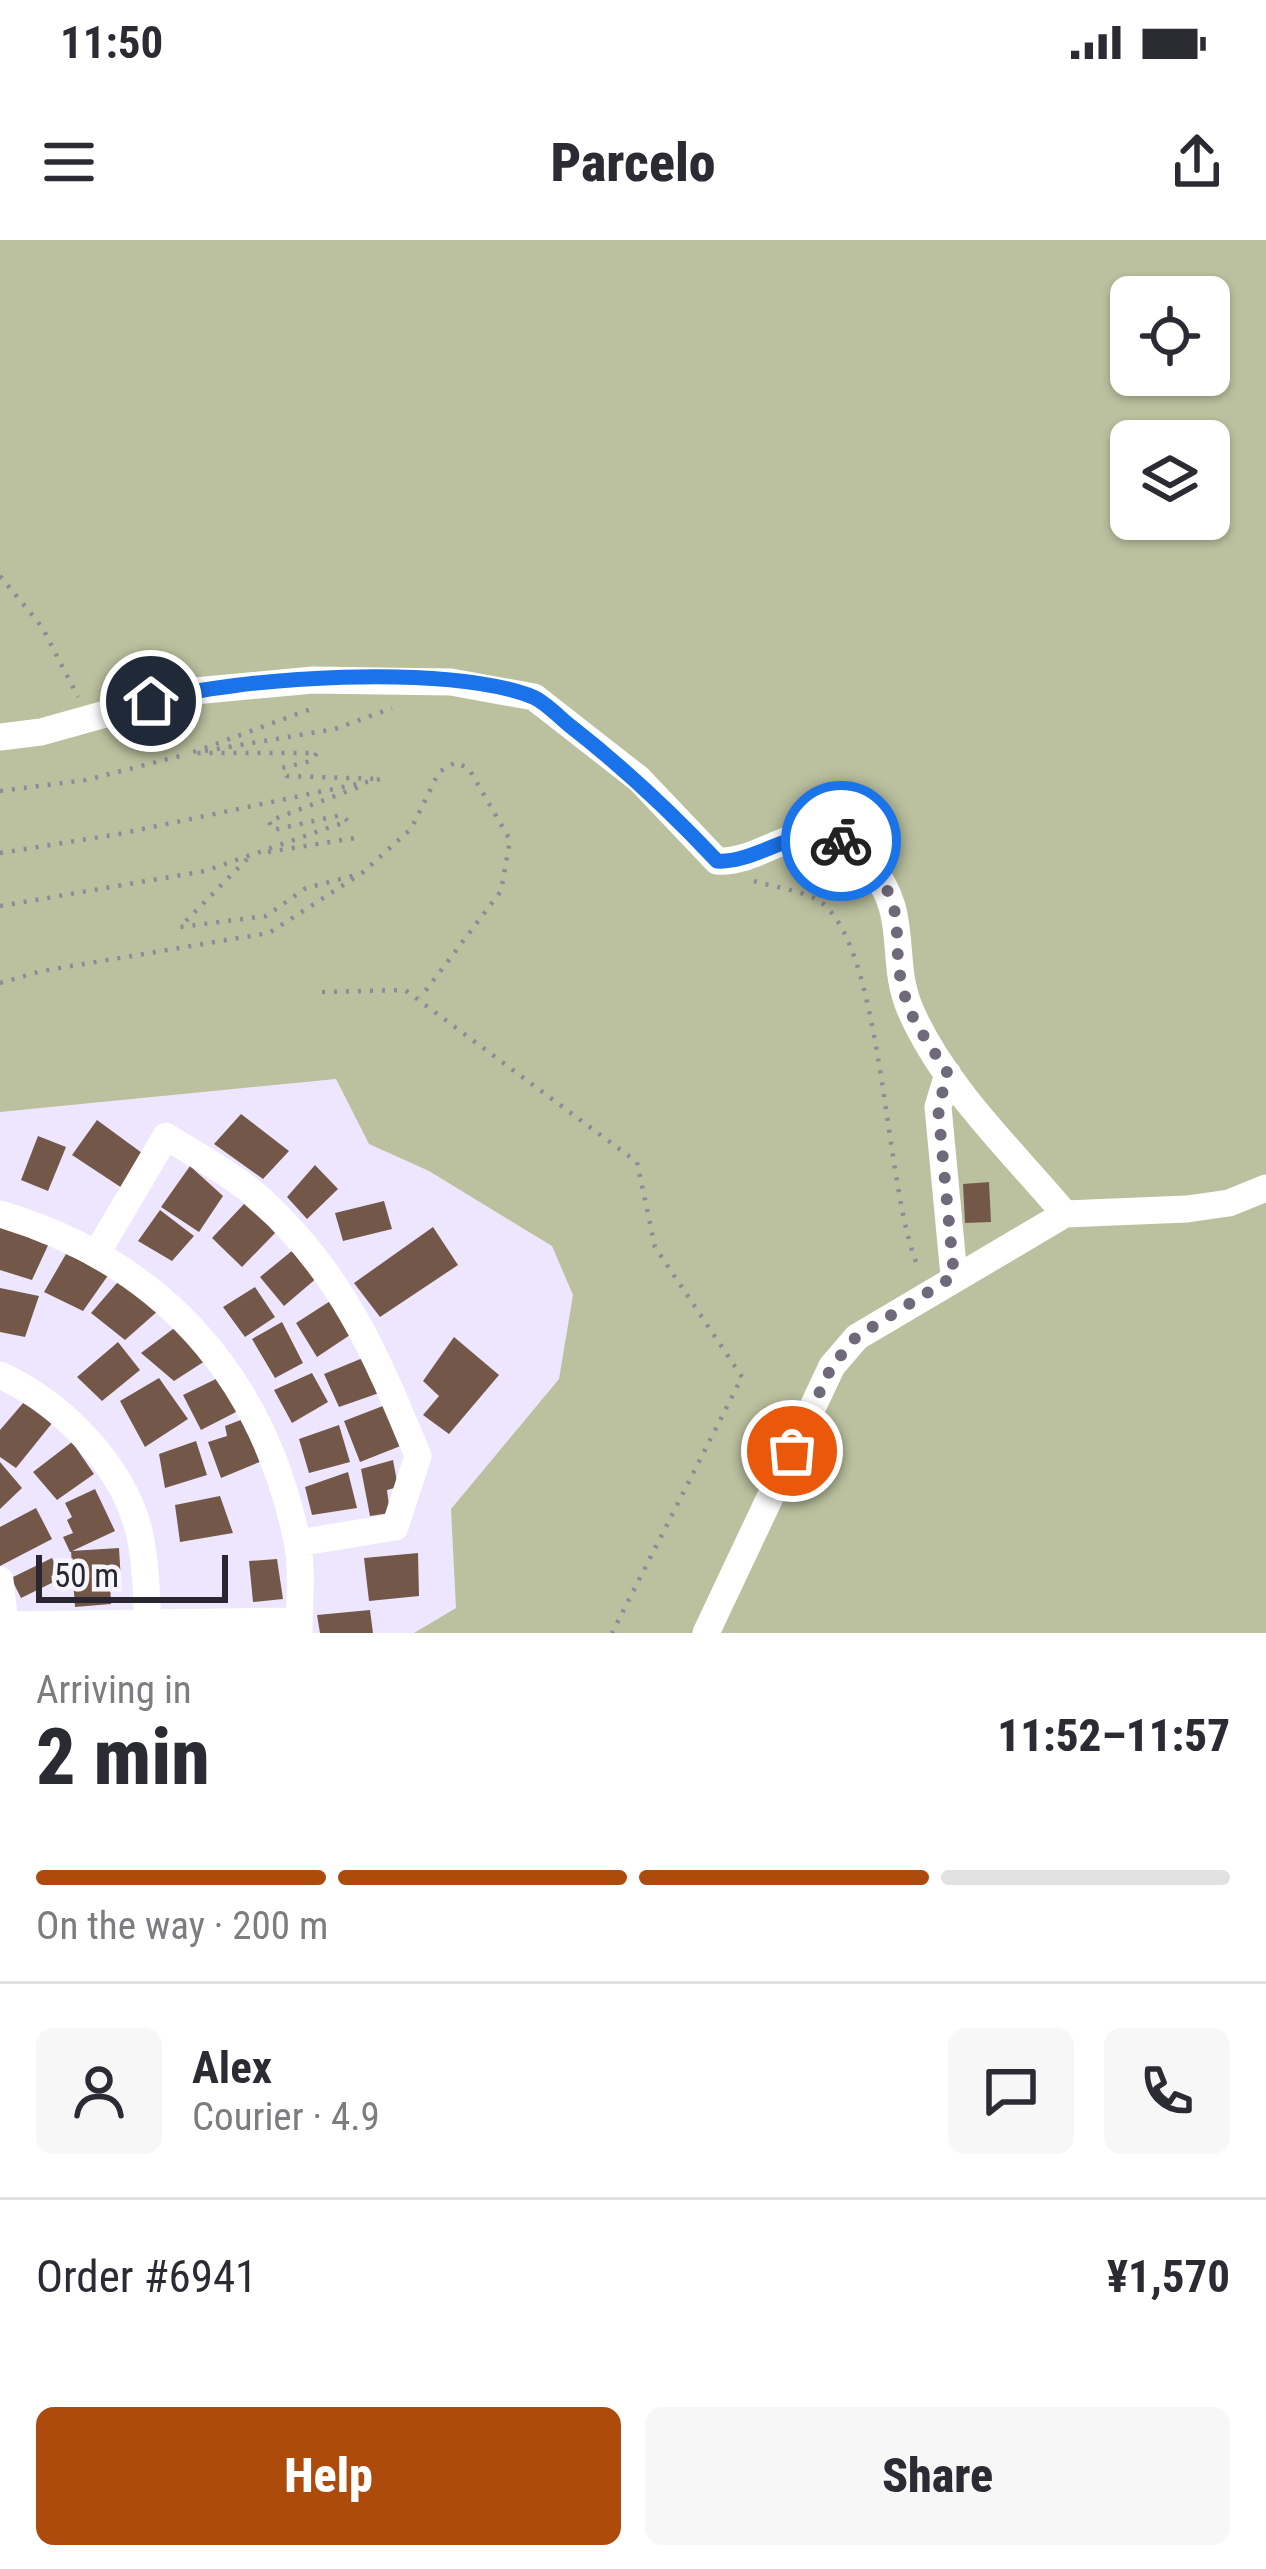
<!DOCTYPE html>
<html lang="en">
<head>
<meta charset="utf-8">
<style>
	body { margin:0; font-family:"Roboto Condensed",sans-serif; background:#f7f7f7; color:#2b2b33; height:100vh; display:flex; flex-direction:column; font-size:45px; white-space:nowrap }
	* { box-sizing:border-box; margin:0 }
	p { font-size:39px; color:#7c7c81 }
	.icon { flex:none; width:66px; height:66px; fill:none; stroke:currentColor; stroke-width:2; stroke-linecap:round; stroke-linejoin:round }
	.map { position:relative; height:1393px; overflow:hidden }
	.panel { display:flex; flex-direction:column; background:#fff; flex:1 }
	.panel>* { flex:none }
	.buttons { position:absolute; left:1110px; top:36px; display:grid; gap:24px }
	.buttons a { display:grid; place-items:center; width:120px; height:120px; border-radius:18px; background:#fff; box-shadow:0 3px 9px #0004; font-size:60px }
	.scale { position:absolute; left:36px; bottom:30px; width:192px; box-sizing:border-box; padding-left:12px; border:6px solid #2a2631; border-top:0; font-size:33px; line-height:42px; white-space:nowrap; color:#2a2631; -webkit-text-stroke:9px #f8f6fd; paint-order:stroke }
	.pin { position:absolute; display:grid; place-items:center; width:102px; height:102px; color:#fff; margin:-51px; border:6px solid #fff; border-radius:50%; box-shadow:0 3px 12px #0007 }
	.courier { position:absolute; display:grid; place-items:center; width:120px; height:120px; margin:-60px; border:9px solid #1a73e8; border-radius:50%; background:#fff; color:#222; box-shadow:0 3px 15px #0007 }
	.summary em { font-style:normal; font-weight:800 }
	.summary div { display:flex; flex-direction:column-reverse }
	.summary { display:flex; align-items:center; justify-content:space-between; height:204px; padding:0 36px }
	h1 { font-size:78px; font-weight:800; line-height:90px }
	.bar { display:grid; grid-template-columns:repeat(4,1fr); gap:18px 12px; align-content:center; height:144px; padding:0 36px }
	.bar i { height:15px; border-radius:9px; background:#e1e1e2 }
	.bar .on { background:#ad4b0d }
	.bar p { grid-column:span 4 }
	.line { display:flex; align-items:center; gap:30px; padding:0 36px; border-top:3px solid #e1e1e2 }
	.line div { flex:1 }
	.round { display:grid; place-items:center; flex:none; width:126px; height:126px; border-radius:18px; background:#f7f7f7 }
	.primary-button { display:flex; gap:24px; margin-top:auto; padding:24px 36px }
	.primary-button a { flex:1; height:138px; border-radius:18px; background:#ad4b0d; color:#fff; font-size:48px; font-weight:800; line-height:138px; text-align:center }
	.primary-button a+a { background:#f7f7f7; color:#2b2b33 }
	.status { display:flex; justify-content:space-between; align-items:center; height:84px; padding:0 60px; background:#fff; direction:ltr }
	.status svg { height:33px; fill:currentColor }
	header { display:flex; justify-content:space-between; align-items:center; height:156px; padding:0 36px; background:#fff; font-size:54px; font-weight:800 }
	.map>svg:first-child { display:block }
</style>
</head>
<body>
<div class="status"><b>11:50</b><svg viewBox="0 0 49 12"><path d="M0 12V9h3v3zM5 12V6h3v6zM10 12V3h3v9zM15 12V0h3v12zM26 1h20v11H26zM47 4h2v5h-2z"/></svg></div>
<header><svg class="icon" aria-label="menu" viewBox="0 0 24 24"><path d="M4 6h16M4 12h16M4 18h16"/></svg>Parcelo<svg class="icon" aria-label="share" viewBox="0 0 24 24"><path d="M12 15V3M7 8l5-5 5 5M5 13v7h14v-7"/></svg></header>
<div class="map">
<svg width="1266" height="1393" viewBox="0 0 1266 1393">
	<rect width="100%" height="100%" fill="#eee6fe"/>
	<!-- green -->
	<path fill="#bbc19f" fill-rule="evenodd" d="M0 0H1266V1393H414L456 1368 451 1269 559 1139 573 1055 552 1006 429 931 369 904 336 839 0 872ZM1131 57H1209V135H1131ZM1131 201H1209V279H1131Z"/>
	<!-- building -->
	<path fill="#735849" d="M241 874 289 911 263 939 214 904Z
		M97 880 142 913 122 948 72 915Z
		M38 896 66 907 48 951 21 940Z
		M315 925 338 949 307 979 287 957Z
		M190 926 223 956 199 992 161 967Z
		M989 942 991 982 965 983 963 944Z
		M384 961 392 989 343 1001 335 973Z
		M244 964 276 992 242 1027 212 998Z
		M160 970 194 996 172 1021 138 1001Z
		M0 987 50 1001 32 1040 0 1030Z
		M433 987 458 1025 380 1077 354 1043Z
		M293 1010 318 1037 284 1066 260 1037Z
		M66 1014 109 1034 83 1071 44 1052Z
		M123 1036 159 1070 125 1100 91 1073Z
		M255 1047 275 1077 245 1097 223 1067Z
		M0 1048 39 1056 25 1097 0 1092Z
		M335 1058 353 1093 317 1117 296 1083Z
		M282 1082 303 1123 275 1138 252 1099Z
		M177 1086 205 1121 174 1141 141 1113Z
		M454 1097 499 1135 449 1194 423 1175 439 1156 423 1141Z
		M118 1102 140 1130 102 1161 77 1137Z
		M370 1115 382 1152 339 1167 324 1134Z
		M312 1133 328 1162 292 1183 274 1150Z
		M220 1137 238 1171 201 1190 183 1155Z
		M159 1138 188 1179 145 1207 120 1161Z
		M24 1162 53 1182 16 1228 0 1217V1190Z
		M388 1164 403 1205 360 1222 344 1181Z
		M246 1178 262 1221 221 1238 208 1202 227 1196 225 1186Z
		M339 1185 350 1222 309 1233 299 1199Z
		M196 1201 207 1235 165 1248 159 1214Z
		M72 1202 94 1234 57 1260 33 1232Z
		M393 1220 398 1247 387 1250 390 1273 370 1276 361 1229Z
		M0 1222 22 1248 0 1269Z
		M348 1232 357 1268 312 1275 305 1247Z
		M95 1249 115 1291 70 1312 63 1297 73 1293 67 1280 72 1277 65 1263Z
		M220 1256 233 1293 180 1302 175 1265Z
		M36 1268 52 1299 0 1326V1287Z
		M119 1308 121 1342 110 1343 111 1364 75 1367 71 1311Z
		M418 1313 419 1356 369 1361 364 1318Z
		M52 1318 62 1338 21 1358 11 1338Z
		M277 1319 283 1359 253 1362 249 1321Z
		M370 1370 373 1393H320L317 1375Z"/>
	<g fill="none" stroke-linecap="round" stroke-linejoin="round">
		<!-- path -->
		<path stroke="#8f899a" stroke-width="4.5" stroke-dasharray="3 9" stroke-linecap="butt" d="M0 336 42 387 78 457
			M205 511 335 489 392 468
			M0 551 86 540 188 514
			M268 612 355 598
			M0 613 119 594 381 539 287 536 282 528 311 521 317 513H191L311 469
			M247 619 180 687 266 676 306 648 356 635
			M754 641C773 647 799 650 816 659 885 698 883 951 919 1029
			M0 666 205 631 348 581 341 575 273 590 269 581 364 545
			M0 743 42 731 269 693 362 633 411 589 439 532 456 522 469 529 510 600 501 651 420 758
			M322 752 405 750 637 922 655 1007 742 1137 612 1393"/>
		<!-- minor -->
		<path stroke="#fff" stroke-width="27" d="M0 497 41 492 184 452 313 440 451 442 534 457 639 539 717 621C756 624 793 585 831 596 844 600 858 614 867 623 912 672 888 717 910 769 943 846 1012 911 1065 974
			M948 834 938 867 954 1036
			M0 974C161 1022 263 1135 297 1301 303 1330 299 1364 299 1393
			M98 1011 166 896C194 914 226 931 252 952 340 1028 375 1112 418 1216L395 1287 298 1303
			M0 1135C61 1163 122 1224 139 1291 146 1321 147 1361 148 1393
			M0 1340 6 1393
			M6 1385 299 1381
			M706 1393 832 1126 857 1097 1065 974 1187 969 1229 963 1266 948"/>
	</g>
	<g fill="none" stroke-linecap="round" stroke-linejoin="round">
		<!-- done -->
		<path stroke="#6f6979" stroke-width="12" stroke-dasharray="0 21.6" d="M792 1211 832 1126 856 1097 954 1036 938 867 948 834C936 813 918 791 909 768 880 693 926 665 841 601"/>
		<!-- route -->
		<path stroke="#1a73e8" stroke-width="15" d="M151 461C237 437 449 423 533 457 545 462 558 476 569 485 623 527 670 571 717 621 757 624 804 579 841 601"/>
	</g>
</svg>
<div class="buttons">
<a><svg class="icon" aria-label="locate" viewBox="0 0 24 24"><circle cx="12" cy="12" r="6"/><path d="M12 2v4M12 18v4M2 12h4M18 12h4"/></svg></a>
<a><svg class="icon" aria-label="layers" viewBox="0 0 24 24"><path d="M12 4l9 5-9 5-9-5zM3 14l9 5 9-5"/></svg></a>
</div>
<div class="scale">50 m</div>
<div class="pin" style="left:792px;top:1211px;background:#ea580c"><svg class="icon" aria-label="bag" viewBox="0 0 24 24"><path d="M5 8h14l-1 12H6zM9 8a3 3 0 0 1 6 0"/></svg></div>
<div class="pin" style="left:151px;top:461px;background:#1f2937"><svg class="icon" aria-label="home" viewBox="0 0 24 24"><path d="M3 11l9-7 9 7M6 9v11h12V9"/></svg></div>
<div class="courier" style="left:841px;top:601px"><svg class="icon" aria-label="bike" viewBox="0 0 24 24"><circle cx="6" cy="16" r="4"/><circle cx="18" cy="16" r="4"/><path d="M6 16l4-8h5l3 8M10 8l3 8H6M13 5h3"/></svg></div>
</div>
<section class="panel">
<div class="summary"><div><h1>2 min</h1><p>Arriving in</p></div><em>11:52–11:57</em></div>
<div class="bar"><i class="on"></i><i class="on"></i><i class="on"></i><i></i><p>On the way · 200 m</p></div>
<div class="line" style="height:216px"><a class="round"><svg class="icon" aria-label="person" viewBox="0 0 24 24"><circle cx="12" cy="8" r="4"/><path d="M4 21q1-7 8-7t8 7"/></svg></a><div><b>Alex</b><p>Courier · 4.9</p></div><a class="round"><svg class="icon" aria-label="chat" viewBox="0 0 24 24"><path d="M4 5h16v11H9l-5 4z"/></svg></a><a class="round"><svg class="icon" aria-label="phone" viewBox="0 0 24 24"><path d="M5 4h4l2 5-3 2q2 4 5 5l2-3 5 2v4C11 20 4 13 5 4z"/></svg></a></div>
<div class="line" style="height:156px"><div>Order #6941</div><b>¥1,570</b></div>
<div class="primary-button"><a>Help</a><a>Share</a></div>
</section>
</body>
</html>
